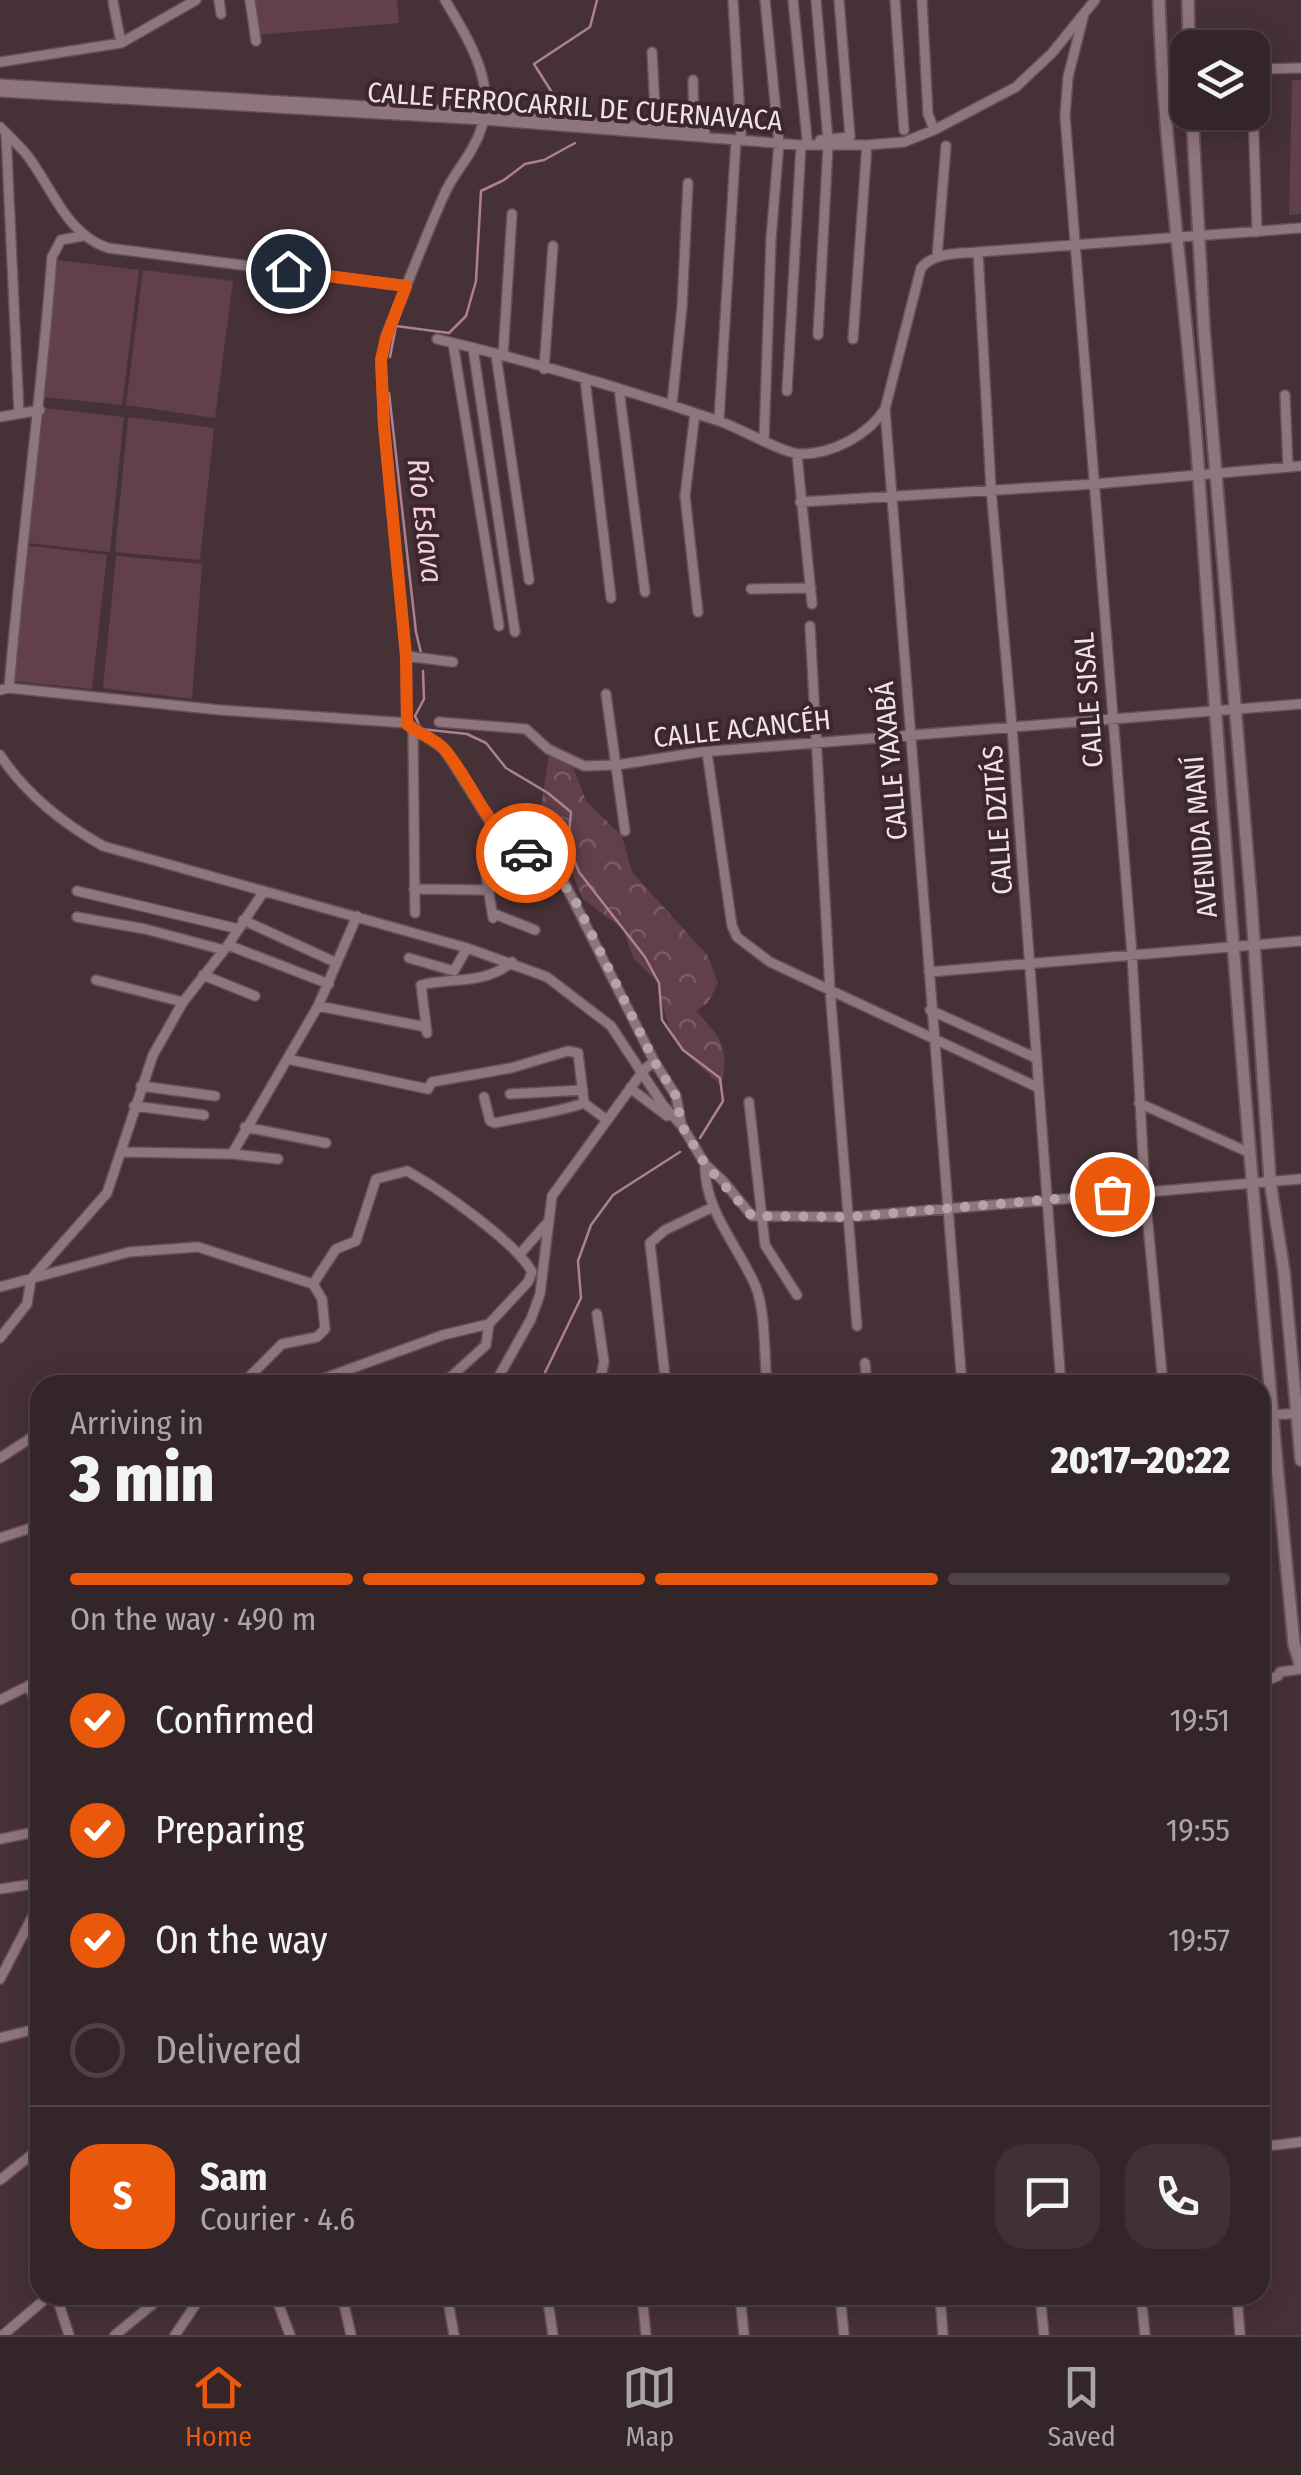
<!DOCTYPE html>
<html lang="en">
<head>
<meta charset="utf-8">
<style>
	body { margin:0; font-family:"Fira Sans Condensed",sans-serif; background:#3f3135; color:#f1f3f6; height:100vh; display:flex; flex-direction:column; font-size:38px; white-space:nowrap }
	* { box-sizing:border-box; margin:0 }
	p { font-size:32px; color:#a9a5a8 }
	.icon { flex:none; width:55px; height:55px; fill:none; stroke:currentColor; stroke-width:2; stroke-linecap:round; stroke-linejoin:round }
	.map { position:relative; flex:1; overflow:hidden }
	.details { position:absolute; left:30px; top:1375px; width:1240px; height:930px; display:flex; flex-direction:column; background:#342529; border-radius:30px; box-shadow:0 5px 25px #0003,0 0 0 2px #4e4246 }
	.details>* { flex:none }
	.controls { position:absolute; left:1170px; top:30px; display:grid; gap:20px }
	.controls a { display:grid; place-items:center; width:100px; height:100px; border-radius:20px; background:#342529; box-shadow:0 5px 25px #0003,0 0 0 2px #4e4246; font-size:50px }
	.pin { position:absolute; display:grid; place-items:center; width:85px; height:85px; color:#fff; margin:-42px; border:5px solid #fff; border-radius:50%; box-shadow:0 2px 10px #0007 }
	.courier { position:absolute; display:grid; place-items:center; width:100px; height:100px; margin:-50px; border:8px solid #ea580c; border-radius:50%; background:#fff; color:#222; box-shadow:0 2px 12px #0007 }
	.headline em { font-style:normal; font-weight:800 }
	.headline div { display:flex; flex-direction:column-reverse }
	.headline { display:flex; align-items:center; justify-content:space-between; height:170px; padding:0 40px }
	h1 { font-size:65px; font-weight:800; line-height:75px }
	.bar { display:grid; grid-template-columns:repeat(4,1fr); gap:15px 10px; align-content:center; height:120px; padding:0 40px }
	.bar i { height:12px; border-radius:8px; background:#4e4246 }
	.bar .current { background:#ea580c }
	.bar p { grid-column:span 4 }
	.line { display:flex; align-items:center; gap:25px; padding:0 40px; border-top:2px solid #4e4246 }
	.line div { flex:1 }
	.round { display:grid; place-items:center; flex:none; width:105px; height:105px; border-radius:30px; background:#3f3135 }
	ol { padding:0 40px; list-style:none }
	li { display:flex; align-items:center; gap:30px; height:110px }
	li p { margin-inline-start:auto }
	li .icon { padding:10px; border-radius:50%; background:#ea580c; color:#fff; stroke-width:4 }
	li:last-child { color:#a9a5a8 }
	li i { width:55px; height:55px; border:5px solid #4e4246; border-radius:50% }
	.menu { display:flex; justify-content:space-around; align-items:center; height:140px; border-top:2px solid #4e4246; background:#342529; font-size:28px; color:#a9a5a8 }
	.menu a { display:grid; justify-items:center; gap:5px }
	.menu .current { color:#ea580c }
	.map>svg:first-child { display:block }
</style>
</head>
<body>
<div class="map">
<svg width="1301" height="2335" viewBox="0 0 1301 2335">
	<defs>
		<pattern id="forest-crowns" width="20" height="18" patternUnits="userSpaceOnUse" patternTransform="scale(2.5)"><rect width="20" height="18" fill="#62404a"/><path d="M2 6a3 3 0 1 1 6 0M12 15a3 3 0 1 1 6 0" fill="none" stroke="#795b64"/></pattern>
	</defs>
	<rect width="100%" height="100%" fill="#463137"/>
	<!-- grass -->
	<path fill="#62404a" d="M255 0H397L399 23 258 35Z
		M1292 80H1301V214L1289 215Z
		M58 260 139 270 122 405 44 397Z
		M143 270 233 281 215 418 126 405Z
		M44 408 124 417 110 552 28 543Z
		M128 417 214 428 200 560 115 552Z
		M23 545 107 555 92 689 11 681Z
		M116 556 202 564 192 699 103 688Z"/>
	<!-- forest -->
	<path fill="url(#forest-crowns)" d="M549 755 571 762 586 801 622 836 632 872 708 956 718 983 708 1003 696 1011C722 1039 730 1048 721 1087 710 1073 697 1065 685 1052 669 1035 661 1006 659 983L634 959 623 929 583 899 559 841 540 813Z"/>
	<g fill="none" stroke-linecap="round" stroke-linejoin="round">
		<!-- stream -->
		<path stroke="#ae818f" stroke-width="2.5" d="M565 113 534 64 590 27 597 0
			M390 357 396 326 449 333 466 316 476 281 481 191 504 180 525 164 544 160 575 143
			M389 393 416 632 421 653
			M423 671 424 699 415 716 421 729 467 734 486 743 506 768 548 793 571 812 568 845 579 872 645 957 659 983 662 1020 683 1050 720 1078 723 1101 700 1138
			M539 1385 581 1298 578 1261 591 1225 613 1195 680 1152"/>
		<!-- minor casing -->
		<g stroke="#635156" stroke-width="12">
			<path id="minor" d="M219 0 221 14
				M250 0 256 41
				M445 0C473 47 504 95 472 149 463 165 451 178 444 195 423 242 405 290 386 337L381 361 384 425 406 656 407 723 444 749 490 822 503 837 564 882 654 1061 676 1096 681 1123
				M733 0 741 135
				M793 0 807 139
				M816 0 828 140
				M895 0 904 130
				M922 0 928 114 934 130
				M113 2 121 43
				M1084 14 1068 77 1065 116 1132 955 1145 1192 1163 1385
				M652 52 656 128
				M0 62 121 43 196 0
				M1252 69 1301 68
				M693 80 694 131
				M0 84 485 113 705 132
				M0 92 484 120 801 145H867L904 142 934 130 1016 87 1052 53 1095 0
				M1253 107 1257 232
				M0 127C9 136 19 145 27 155 53 189 66 234 108 248L406 286
				M6 133 19 413
				M820 140 850 137 839 0
				M978 252 991 489 1012 727 1061 1385
				M937 257 946 146
				M818 335 828 146
				M437 339C531 361 625 389 716 420 737 426 783 454 801 454 833 454 868 435 885 409
				M853 339 867 145
				M453 343 499 626
				M473 348 515 632
				M496 355 529 580
				M503 356 512 214
				M544 369 553 246
				M585 379 611 598
				M619 389 645 592
				M787 391 801 145
				M1285 395 1288 467
				M672 404 682 307 688 183
				M695 413 685 496 698 612
				M0 417 40 410
				M719 420 736 140
				M764 440 771 239 779 143 765 0
				M797 455 812 604
				M800 502 1095 484 1301 466
				M751 589 811 588
				M810 626 830 990 857 1326
				M406 656 453 662
				M9 688C21 544 41 401 52 257L61 240 82 236
				M0 690 9 688 220 710 407 723
				M606 694 625 831
				M439 722 526 729 548 749 584 766 617 765 701 752 1301 704
				M413 730 415 913
				M707 752 732 926 737 937 770 962 1037 1087
				M0 755C25 793 64 824 103 846L467 948 547 977 611 1026 663 1105 682 1126 705 1164 724 1182 752 1216 849 1217 1301 1179
				M483 857 493 918
				M414 889 488 890
				M77 891 239 929
				M492 913 535 930
				M77 917 145 929 224 950
				M243 920 337 963
				M228 945 329 984
				M409 958 454 971 467 948
				M929 972 1301 941
				M203 975 255 996
				M96 980 183 1002
				M318 1006 426 1027
				M930 1010 1036 1058
				M427 1033 421 985C453 977 485 985 512 962
				M287 1059 428 1089 432 1082 511 1068 568 1051 578 1053 584 1103 607 1120
				M141 1086 215 1096
				M630 1088 667 1116
				M510 1094 583 1090
				M484 1097 490 1121 495 1123C526 1116 555 1113 584 1103
				M749 1102 765 1245 797 1295
				M1139 1103 1250 1153
				M134 1106 204 1115
				M245 1127 326 1143
				M123 1152 232 1154 278 1159
				M232 1154 318 1006 357 916
				M705 1164C704 1210 737 1244 755 1285 766 1310 764 1356 767 1385
				M519 1255 548 1222
				M0 1287 129 1252 198 1247 313 1284 322 1299 325 1329 317 1337 282 1344 241 1385
				M597 1314 604 1362 599 1385
				M0 1338 27 1304 31 1279 107 1193 153 1055 183 1002 228 945 264 891
				M865 1363 867 1385
				M306 1385 443 1335 489 1324 528 1282 532 1272C516 1242 438 1188 407 1171L376 1179 356 1241 336 1249 313 1284
				M442 1385 486 1345 489 1324
				M494 1385 531 1319 540 1294 552 1196 643 1071 654 1061
				M666 1385 650 1243 665 1230 713 1207
				M962 1385 885 409 921 268C934 252 959 254 978 252L1301 228
				M1260 1416 1301 1413
				M0 1458 40 1432
				M0 1538 40 1525
				M1260 1683 1278 1676 1280 1672 1301 1669
				M29 1685 40 1716
				M0 1700 40 1680
				M0 1839 40 1831
				M0 1889 40 1883
				M0 1979 40 1902
				M0 2038 40 2028
				M1260 2147 1301 2142
				M0 2180 40 2148
				M56 2295 69 2335
				M275 2295 290 2335
				M342 2295 351 2335
				M447 2295 454 2335
				M547 2295 553 2335
				M642 2295 646 2335
				M740 2295 744 2335
				M840 2295 844 2335
				M940 2295 943 2335
				M1040 2295 1044 2335
				M1141 2295 1145 2335
				M1237 2295 1240 2335
				M3 2335 50 2295
				M115 2335 164 2295
				M175 2335 202 2295"/>
		</g>
		<!-- tertiary casing -->
		<g stroke="#635156" stroke-width="15">
			<path id="tertiary" d="M1159 0C1164 160 1189 319 1199 479 1226 868 1256 1257 1294 1644L1301 1667
				M1188 0 1189 48
				M1192 112 1204 330 1251 898 1270 1181 1284 1272 1301 1460"/>
		</g>
		<!-- minor -->
		<use href="#minor" stroke="#8f767c" stroke-width="9"/>
		<!-- tertiary -->
		<use href="#tertiary" stroke="#8f767c" stroke-width="11"/>
	</g>
	<g fill="none" stroke-linecap="round" stroke-linejoin="round">
		<!-- done -->
		<path stroke="#b4a4a8" stroke-width="10" stroke-dasharray="0 18" d="M526 853 552 871 573 896 654 1061 676 1096 682 1126 705 1164 752 1216 849 1217 1112 1194"/>
		<!-- route -->
		<path stroke="#ea580c" stroke-width="12" d="M288 271 406 286 386 338 381 360 384 426 406 656 407 724C418 735 434 737 445 750 478 790 479 820 526 853"/>
	</g>
	<g text-anchor="middle" stroke-width="8" stroke-linejoin="round" paint-order="stroke">
		<!-- street labels -->
		<g font-size="28" fill="#f0e2e5" stroke="#3b272d">
			<text transform="translate(575 106) rotate(4)" y="10">CALLE FERROCARRIL DE CUERNAVACA</text>
			<text transform="translate(1088 700) rotate(-94)" y="10">CALLE SISAL</text>
			<text transform="translate(742 728) rotate(-6)" y="10">CALLE ACANCÉH</text>
			<text transform="translate(890 761) rotate(-95)" y="10">CALLE YAXABÁ</text>
			<text transform="translate(997 820) rotate(-94)" y="10">CALLE DZITÁS</text>
			<text transform="translate(1200 837) rotate(-95)" y="10">AVENIDA MANÍ</text>
		</g>
		<!-- water labels -->
		<g font-size="30" font-style="italic" fill="#f5d0da" stroke="#3b272d">
			<text transform="translate(425 521) rotate(83)" y="10">Río Eslava</text>
		</g>
	</g>
</svg>
<div class="controls">
<a><svg class="icon" aria-label="layers" viewBox="0 0 24 24"><path d="M12 4l9 5-9 5-9-5zM3 14l9 5 9-5"/></svg></a>
</div>
<div class="pin" style="left:1112px;top:1194px;background:#ea580c"><svg class="icon" aria-label="bag" viewBox="0 0 24 24"><path d="M5 8h14l-1 12H6zM9 8a3 3 0 0 1 6 0"/></svg></div>
<div class="pin" style="left:288px;top:271px;background:#1f2937"><svg class="icon" aria-label="home" viewBox="0 0 24 24"><path d="M3 11l9-7 9 7M6 9v11h12V9"/></svg></div>
<div class="courier" style="left:526px;top:853px"><svg class="icon" aria-label="car" viewBox="0 0 24 24"><path d="M5 17H2v-5l4-1 3-4h7l3 4 3 1v5h-3M9 17h6M6 11h13"/><circle cx="7" cy="17" r="2"/><circle cx="17" cy="17" r="2"/></svg></div>
<section class="details">
<div class="headline"><div><h1>3 min</h1><p>Arriving in</p></div><em>20:17–20:22</em></div>
<div class="bar"><i class="current"></i><i class="current"></i><i class="current"></i><i></i><p>On the way · 490 m</p></div>
<ol>
<li><svg class="icon" aria-label="check" viewBox="0 0 24 24"><path d="M5 12l5 5 9-10"/></svg>Confirmed<p>19:51</p></li>
<li><svg class="icon" aria-label="check" viewBox="0 0 24 24"><path d="M5 12l5 5 9-10"/></svg>Preparing<p>19:55</p></li>
<li><svg class="icon" aria-label="check" viewBox="0 0 24 24"><path d="M5 12l5 5 9-10"/></svg>On the way<p>19:57</p></li>
<li><i></i>Delivered</li>
</ol>
<div class="line" style="height:180px"><b class="round" style="background:#ea580c;color:#fff">S</b><div><b>Sam</b><p>Courier · 4.6</p></div><a class="round"><svg class="icon" aria-label="chat" viewBox="0 0 24 24"><path d="M4 5h16v11H9l-5 4z"/></svg></a><a class="round"><svg class="icon" aria-label="phone" viewBox="0 0 24 24"><path d="M5 4h4l2 5-3 2q2 4 5 5l2-3 5 2v4C11 20 4 13 5 4z"/></svg></a></div>
</section>
</div>
<nav class="menu">
<a class="current"><svg class="icon" aria-label="home" viewBox="0 0 24 24"><path d="M3 11l9-7 9 7M6 9v11h12V9"/></svg>Home</a>
<a><svg class="icon" aria-label="map" viewBox="0 0 24 24"><path d="M3 6l6-2 6 2 6-2v14l-6 2-6-2-6 2zM9 4v14M15 6v14"/></svg>Map</a>
<a><svg class="icon" aria-label="saved" viewBox="0 0 24 24"><path d="M7 4h10v16l-5-4-5 4z"/></svg>Saved</a>
</nav>
</body>
</html>
